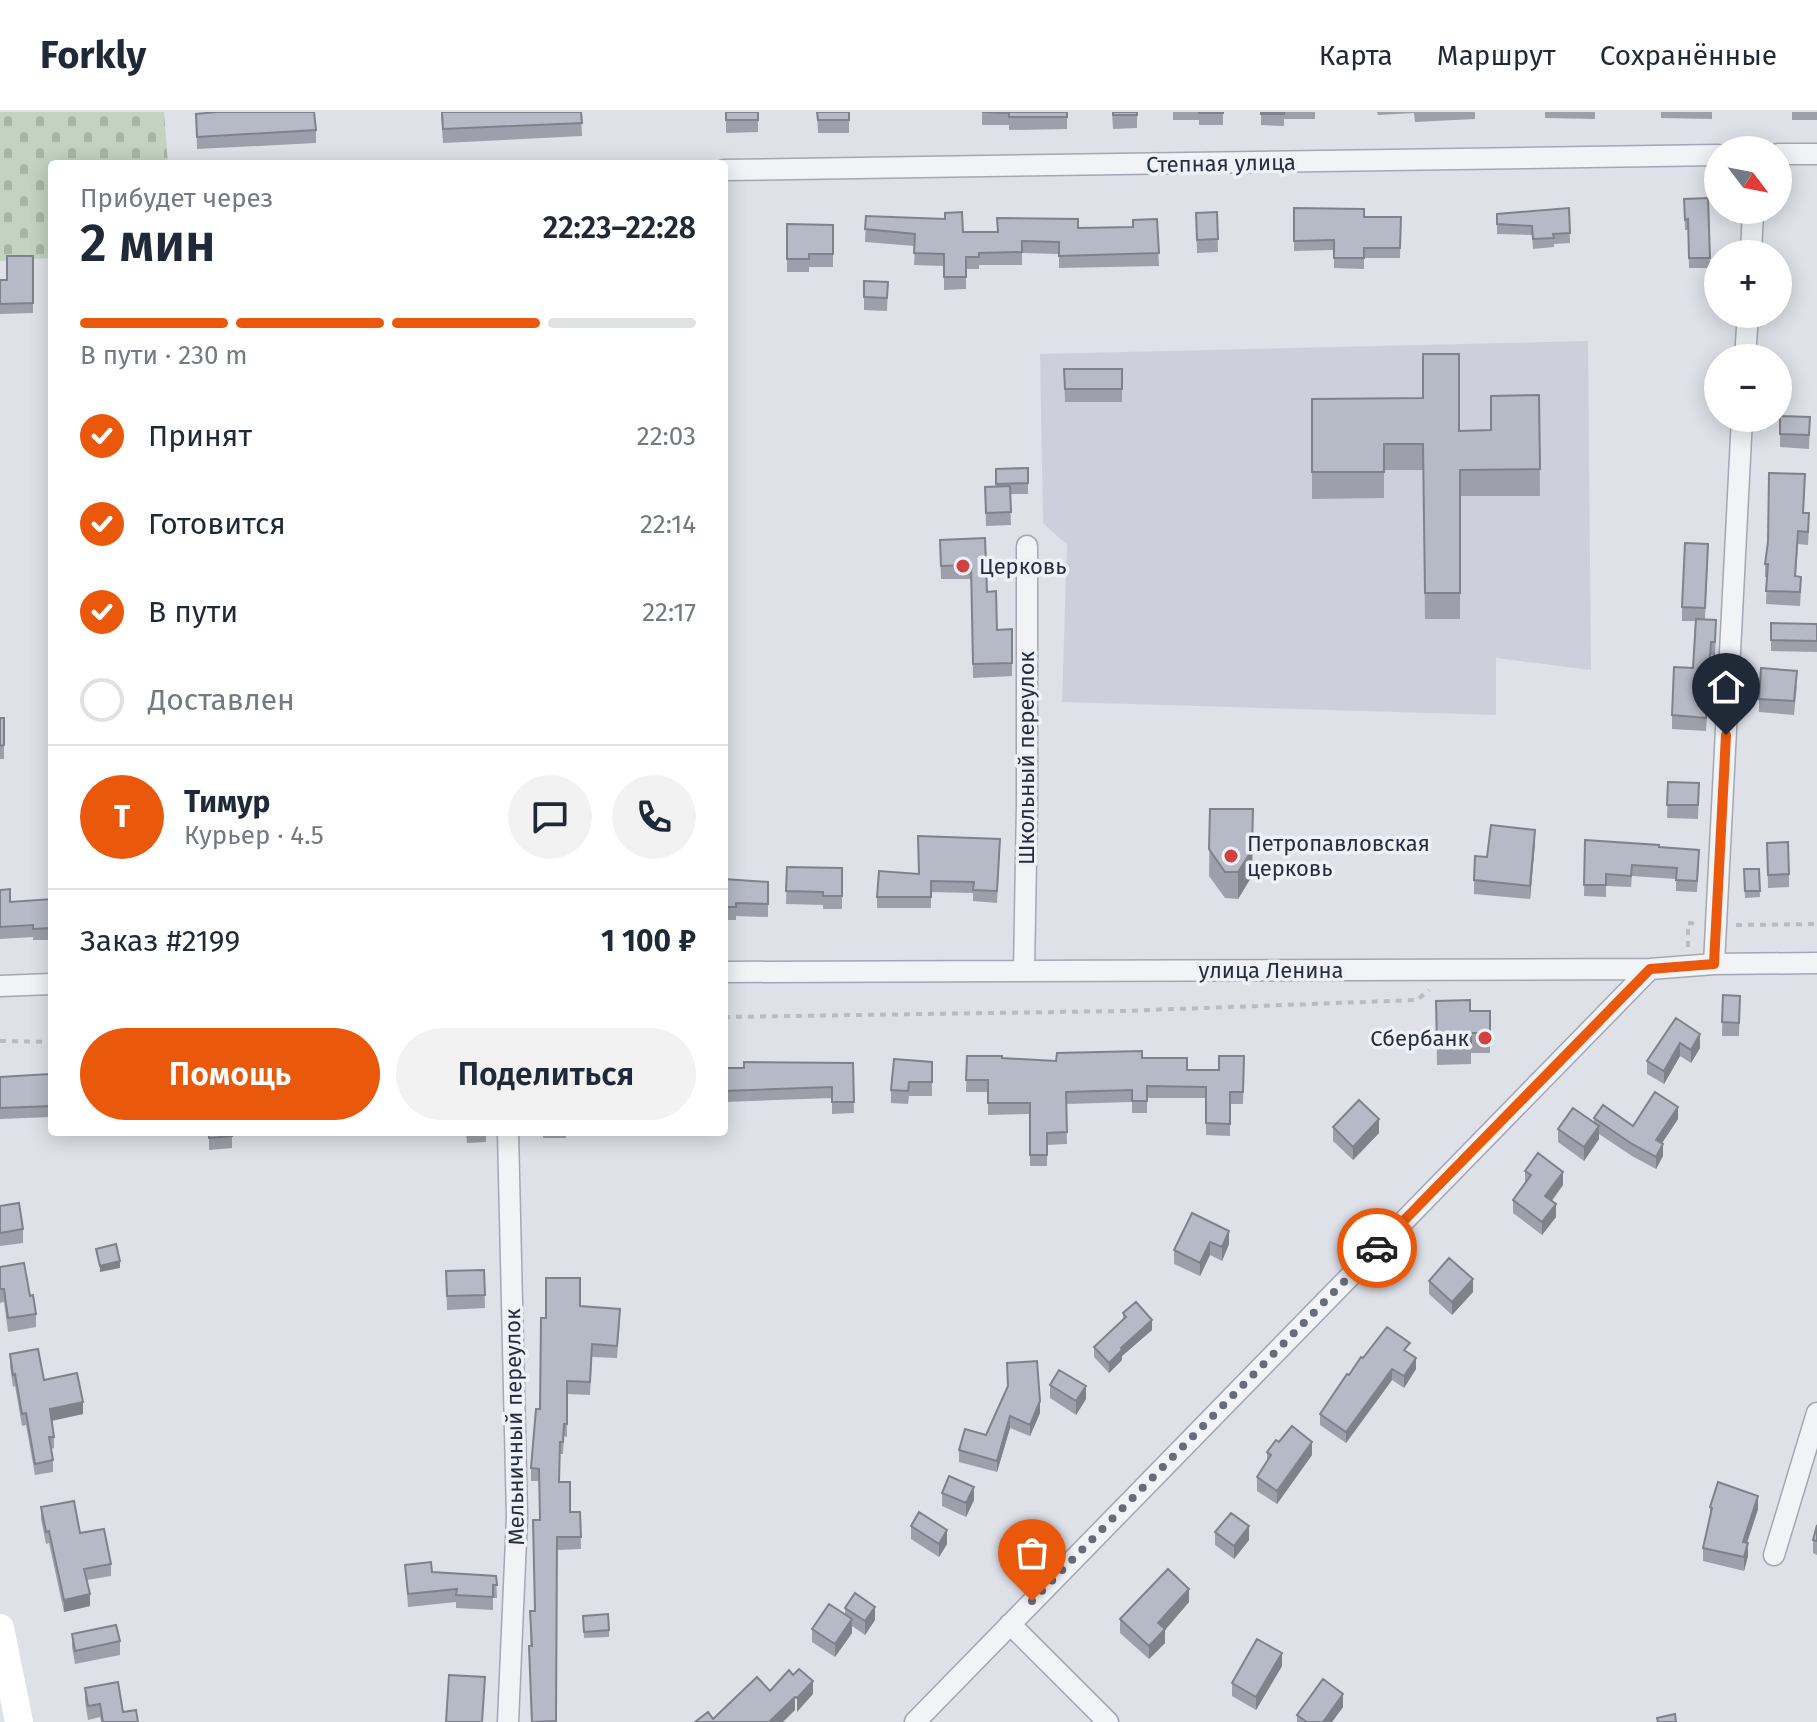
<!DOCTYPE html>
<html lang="ru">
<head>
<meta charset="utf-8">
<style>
	body { margin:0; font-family:"Fira Sans",sans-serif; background:#f2f2f3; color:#1f2937; height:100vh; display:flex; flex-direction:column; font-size:30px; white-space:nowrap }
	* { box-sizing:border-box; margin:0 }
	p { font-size:26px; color:#747a83 }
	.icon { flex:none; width:44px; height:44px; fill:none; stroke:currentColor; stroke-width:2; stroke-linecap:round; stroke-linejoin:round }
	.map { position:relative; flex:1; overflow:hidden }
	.details { position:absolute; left:48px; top:48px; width:680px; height:976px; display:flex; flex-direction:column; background:#fff; border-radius:8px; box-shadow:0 4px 20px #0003 }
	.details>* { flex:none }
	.needle { width:52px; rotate:122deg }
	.buttons { position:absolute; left:1704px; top:24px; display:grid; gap:16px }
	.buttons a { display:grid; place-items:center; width:88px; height:88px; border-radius:50%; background:#fff; box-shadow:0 4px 20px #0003; font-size:40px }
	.pin { position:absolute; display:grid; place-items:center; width:68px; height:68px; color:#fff; margin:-82px -34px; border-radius:50% 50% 50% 0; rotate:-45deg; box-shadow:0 0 8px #0007 }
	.pin .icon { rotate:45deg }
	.courier { position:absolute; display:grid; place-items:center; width:80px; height:80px; margin:-40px; border:6px solid #ea580c; border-radius:50%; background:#fff; color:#222; box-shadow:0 2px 10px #0007 }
	.head em { font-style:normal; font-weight:600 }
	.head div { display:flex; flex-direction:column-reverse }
	.head { display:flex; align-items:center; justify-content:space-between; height:136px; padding:0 32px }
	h1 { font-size:52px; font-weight:600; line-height:60px }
	.bar { display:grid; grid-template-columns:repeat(4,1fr); gap:12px 8px; align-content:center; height:96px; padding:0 32px }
	.bar i { height:10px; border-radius:6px; background:#e0e1e3 }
	.bar .current { background:#ea580c }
	.bar p { grid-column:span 4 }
	.line { display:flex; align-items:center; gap:20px; padding:0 32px; border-top:2px solid #e0e1e3 }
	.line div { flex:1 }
	.round { display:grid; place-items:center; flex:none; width:84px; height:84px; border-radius:42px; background:#f2f2f3 }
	ol { padding:0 32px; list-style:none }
	li { display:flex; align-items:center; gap:24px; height:88px }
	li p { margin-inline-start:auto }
	li .icon { padding:8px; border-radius:50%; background:#ea580c; color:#fff; stroke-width:4 }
	li:last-child { color:#747a83 }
	li i { width:44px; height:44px; border:4px solid #e0e1e3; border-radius:50% }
	.action { display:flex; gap:16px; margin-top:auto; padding:16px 32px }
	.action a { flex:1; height:92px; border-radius:48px; background:#ea580c; color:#fff; font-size:32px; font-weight:600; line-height:92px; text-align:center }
	.action a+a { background:#f2f2f3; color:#1f2937 }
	header { display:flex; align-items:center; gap:48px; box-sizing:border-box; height:112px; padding:0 40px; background:#fff; border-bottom:2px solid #e0e1e3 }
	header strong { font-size:38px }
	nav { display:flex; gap:44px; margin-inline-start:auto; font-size:28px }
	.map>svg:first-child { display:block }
</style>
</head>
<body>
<header>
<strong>Forkly</strong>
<nav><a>Карта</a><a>Маршрут</a><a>Сохранённые</a></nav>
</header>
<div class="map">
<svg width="1817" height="1610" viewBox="0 0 1817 1610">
	<defs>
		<pattern id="cemetery-stones" width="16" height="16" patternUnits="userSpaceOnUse" patternTransform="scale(2)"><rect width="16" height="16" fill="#c2d3c0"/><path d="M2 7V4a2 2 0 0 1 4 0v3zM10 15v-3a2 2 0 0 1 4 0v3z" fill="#a7b5a6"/></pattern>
	</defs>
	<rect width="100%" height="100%" fill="#dfe1e9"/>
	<!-- built -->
	<path fill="#cdd0db" d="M1588 229 1591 558 1496 546V603L1062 590 1067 433 1043 411 1040 242Z"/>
	<!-- cemetery -->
	<path fill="url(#cemetery-stones)" d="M0 0H164L168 52H52V146L0 149Z"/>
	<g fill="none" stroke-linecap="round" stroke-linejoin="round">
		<!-- minor casing -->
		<g stroke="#a4a7b3" stroke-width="23">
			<path id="minor" d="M1778 42H1817
				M724 58 1718 43
				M1751 142 1753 98
				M1745 246 1748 202
				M1714 852 1742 306
				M1024 859 1027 691V434
				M724 860 1650 857 1714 852 1817 851
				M0 874 52 872
				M1774 1443 1817 1301
				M1010 1512 1108 1610
				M508 1610 517 1405 508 1020
				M915 1610 1650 857"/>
		</g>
		<!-- path -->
		<path stroke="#b9bcc4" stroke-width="4" stroke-dasharray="6 6" stroke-linecap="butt" d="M1736 813 1817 812
			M1688 835V811L1699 812
			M724 905 1123 899 1417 888 1429 878
			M0 929 52 930"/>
		<!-- minor -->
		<use href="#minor" stroke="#f2f3f7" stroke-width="20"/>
		<!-- secondary -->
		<path stroke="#fff" stroke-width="28" d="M0 1516 19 1610"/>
	</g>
	<!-- wall -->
	<path fill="#9da0aa" d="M441 0H581L582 24 443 31Z
		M726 0H758V20L726 21Z
		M817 0H849V21H818Z
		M982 0H1067V17L1009 18V13H982Z
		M1112 0H1137V16L1113 17Z
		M1173 0H1223V13H1199V8H1173Z
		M1261 0H1315V7H1284V14L1261 13Z
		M1377 0H1475V7L1415 10 1414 1 1378 3Z
		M1545 0H1595V7L1545 6Z
		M1661 0H1712V7L1661 6Z
		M1792 0H1817V8H1792Z
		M196 2 316 18V31L197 37Z
		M1708 86 1710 156H1689L1688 118H1685L1684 87Z
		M1294 96 1364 105H1401L1400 146H1364V157L1334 156V138L1294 139Z
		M1569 96 1570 131 1554 132V135L1533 137 1532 123 1497 122V102Z
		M1217 100 1218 140 1197 141 1196 101Z
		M866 104 963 120H997L1133 115 1157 107 1159 154 1059 156V142L1022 141V153H979V157H966V177L944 178V154L914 153 915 134 865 130Z
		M787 112 833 113V155H809V160H787Z
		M33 144V201L0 202V168H7Z
		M864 169 888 170 887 199 864 198Z
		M1064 257H1122V290H1065Z
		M1539 283 1540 384H1460V507H1425L1423 358H1384V386L1312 387V287L1459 319 1491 318Z
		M1780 304 1810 305 1809 337 1780 335Z
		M1028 356V382H1010L1011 413 986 414 985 375H996V357Z
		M1804 401 1809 414 1808 433 1798 432 1796 464 1801 478 1800 494 1766 492 1767 465H1765V452Z
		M985 426 987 480 997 518 1012 517V564L973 566 971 467H941L940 428Z
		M1708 446 1705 507 1716 521 1715 543H1711L1706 619 1672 617V603L1693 556 1695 509H1682V495Z
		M1771 511 1817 512V540L1771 539Z
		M1797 573 1794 603 1759 600V587Z
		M0 606H4V647H0Z
		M1668 670 1699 671 1698 707 1667 706Z
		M1210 697 1252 764 1238 787 1225 786 1209 764Z
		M1585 728 1659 735 1699 749 1697 780 1676 779V767L1632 764 1631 775 1606 774V785L1584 784Z
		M1535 731 1530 787 1474 782V768L1487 745Z
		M1767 731 1789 762V775L1768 776Z
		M1000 738 997 791 973 789V781L931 780V796H877V785L919 762Z
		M787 755 842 756V797H823V793L786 792Z
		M1744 757H1759L1760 785 1745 786Z
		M724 767 768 770V805L736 804V808H724Z
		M0 778 10 790 52 787V828H33V825L0 827Z
		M1723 883 1740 884 1739 924H1722Z
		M1436 889 1470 899H1490V941H1471V952L1437 953Z
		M1676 906 1700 936 1691 951 1680 944 1664 972 1647 962V949Z
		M967 944 1056 949 1142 946 1187 958H1219L1244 944 1243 992H1230V1024L1206 1023V986H1147V1001H1132V990L1066 992 1067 1032 1047 1033V1054H1030V1002L988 1003V980H966Z
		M932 950V984H909L908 992 891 991V978Z
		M853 951 854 1001 832 1002V986L724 990V956Z
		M0 965 52 975V1005L0 1007Z
		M1594 1006 1633 1014 1678 1007 1662 1031 1663 1044 1656 1057 1632 1044 1599 1022V1027L1584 1049 1558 1030V1017L1594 1010Z
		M1333 1015 1379 1021 1353 1048 1333 1029Z
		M209 1020H232V1036L209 1038Z
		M466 1020H486V1030L467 1031Z
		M543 1020H566V1026H543Z
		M1525 1059 1563 1073 1552 1089 1556 1105 1542 1123 1513 1101V1088L1525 1071Z
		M0 1094 23 1117V1131L0 1134Z
		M1192 1101 1229 1132 1222 1149 1210 1143 1200 1164 1174 1152V1138Z
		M0 1155 30 1184 36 1202V1215L8 1220 4 1190 0 1191Z
		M484 1158 485 1196 447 1198 446 1159Z
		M1429 1169 1473 1180 1452 1203 1429 1182Z
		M580 1194 620 1209 617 1246 592 1245 590 1283 567 1282V1325L564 1324 563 1342H560L559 1370 570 1400H580L581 1437 557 1438 556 1610H531L530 1499H535L540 1408 539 1369H531V1356L540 1297 546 1206Z
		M1123 1201 1152 1218 1122 1244V1248L1109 1261 1094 1245V1235L1123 1207Z
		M10 1242 44 1268 83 1302 52 1309 54 1325V1336L51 1337 53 1348V1360L35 1363 26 1313 22 1314 15 1274 13 1275 10 1254Z
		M1410 1242 1416 1257 1404 1276 1392 1268 1346 1331 1320 1313V1302L1363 1246Z
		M1007 1251 1040 1301 1030 1324 1010 1316 997 1360 959 1350V1338L986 1323 1008 1275Z
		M1050 1273 1086 1287 1076 1303 1050 1286Z
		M1279 1330 1312 1343 1277 1392 1257 1379V1365L1267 1350V1340Z
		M942 1381 974 1388 966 1405 942 1394Z
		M41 1395 80 1421 111 1452V1464L87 1468 90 1494 64 1500 49 1431 46 1432 41 1407Z
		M1710 1395 1758 1397 1747 1431 1748 1444 1744 1459 1703 1449V1436L1710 1408Z
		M1817 1413V1443L1813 1441V1428Z
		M911 1414 947 1432 939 1445 911 1427Z
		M1215 1420 1249 1428 1234 1447 1215 1433Z
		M405 1453 432 1460 496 1464 497 1486H493V1498L456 1496V1490L408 1495Z
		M1189 1490 1165 1518V1531L1149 1547 1120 1521V1507L1136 1492Z
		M845 1496 875 1508 865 1523 852 1514V1521L835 1545 812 1530V1517L845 1503Z
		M583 1504 609 1518V1525L584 1526Z
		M72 1522 120 1529V1543L75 1552 72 1535Z
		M1282 1554 1256 1598 1232 1584V1571Z
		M85 1576 123 1600 138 1610H101L100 1605 88 1608 85 1589Z
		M1343 1595 1332 1610H1297V1603Z"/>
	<!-- shaded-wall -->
	<path fill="#7f828b" d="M1535 718V731L1530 787V774Z
		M1253 724 1252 764 1238 787V760Z
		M1700 922V936L1691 951V938Z
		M1680 931V944L1664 972V959Z
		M1678 995V1007L1656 1040V1028Z
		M1379 1007V1021L1353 1048V1035Z
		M1599 1014V1027L1584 1049V1035Z
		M1663 1032V1044L1656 1057V1045Z
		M1563 1060V1073L1545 1097V1084Z
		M1556 1092V1105L1542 1123V1110Z
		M1229 1119V1132L1222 1149V1135Z
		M1210 1130V1143L1200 1164V1151Z
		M120 1149V1156L100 1160V1154Z
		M1473 1167V1180L1452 1203V1190Z
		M1152 1208V1218L1122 1244V1248L1109 1261V1251L1121 1236Z
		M1416 1246V1257L1404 1276V1264Z
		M1392 1257V1268L1346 1331V1320Z
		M1086 1274V1287L1076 1303V1289Z
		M1040 1289V1301L1030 1324V1313Z
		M83 1290V1302L50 1309V1297Z
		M1010 1304V1316L997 1360V1349Z
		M1312 1330V1343L1277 1392V1379Z
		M974 1375V1388L966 1405V1391Z
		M1758 1384V1397L1743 1443V1430Z
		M1249 1414V1428L1234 1447V1434Z
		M947 1418V1432L939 1445V1432Z
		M1748 1431V1444L1744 1459V1445Z
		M1189 1477V1490L1165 1518V1531L1149 1547V1534L1158 1511Z
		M90 1482V1494L64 1500V1488Z
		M875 1495V1508L865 1523V1509Z
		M852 1507V1521L835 1545V1532Z
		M1282 1541V1554L1256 1598V1585Z
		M813 1569V1582L797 1600V1586Z
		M1343 1582V1595L1332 1610H1323Z
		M795 1585V1598L783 1610H769Z"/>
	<!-- building -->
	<path fill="#b6bac6" stroke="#7f828b" stroke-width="2" d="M217 0H314L316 18 197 25 196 2Z
		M442 0H581L582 11 443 17Z
		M726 0H758V8H726Z
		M817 0H849V8H818Z
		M982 0H1067V5H1009V1Z
		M1113 0H1137V3H1113Z
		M1199 0H1223V1H1199Z
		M1261 0H1284V2H1261Z
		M1708 86 1710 146H1689L1688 107 1685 108 1684 87Z
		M1294 96 1364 97V105H1401L1400 136H1364V146H1334V128L1294 129Z
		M1569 96 1570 121 1553 122 1554 126 1533 127 1532 114 1497 112V102Z
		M962 100 963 120H998L997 106 1078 107V116L1133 115V108L1157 107 1159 141 1059 144V130L1022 129V140L979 141V145H966V165H944V142L914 141 915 122 865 117 866 104 945 107V101Z
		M1217 100 1218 127 1197 128 1196 101Z
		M787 112 833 113V142H809V147H787Z
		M7 144H33V191L0 192V168H7Z
		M864 169 888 170 887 186 864 185Z
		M1423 242H1459V319L1491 318V284L1539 283 1540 357 1460 358V481H1425L1423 332H1384V360H1312V287L1423 286Z
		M1064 257H1122V277H1065Z
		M1780 304 1810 305 1809 323 1780 322Z
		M1028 356V371L996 372V357Z
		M1769 361 1805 362 1803 401H1809L1808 420 1798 419 1795 464 1801 465 1800 480 1766 479 1768 452H1765L1768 430Z
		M1010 374 1011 400 986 401 985 375Z
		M985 426 987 480 996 479 997 518 1012 517V551L973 552 971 453 941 454 940 428Z
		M1685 431 1708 432 1705 496 1682 495Z
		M1696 507 1716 508 1715 530H1711L1706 606 1672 603 1674 555 1693 556Z
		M1771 511 1817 512V529L1771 528Z
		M1761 556 1797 559 1794 589 1759 587Z
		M0 606H4V633L0 634Z
		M1668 670 1699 671 1698 693H1667Z
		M1210 697H1253L1252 738 1238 760H1225L1209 737Z
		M1491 713 1535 718 1530 774 1474 768 1475 744 1487 745Z
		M918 724 1000 727 997 779 973 778 974 770 931 769V785H877L879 759 919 762Z
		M1585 728 1659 733V735L1699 738 1697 769 1676 768 1677 756 1632 753 1631 764 1606 762V773H1584Z
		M1788 730 1789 762 1768 763 1767 731Z
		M787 755 842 756V784H823V780L786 779Z
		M1744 757H1759L1760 779H1745Z
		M724 767 768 770V792L736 791V795H724Z
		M10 777V790L52 787V816L33 817V813L0 815V778Z
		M1723 883 1740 884 1739 911 1722 910Z
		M1470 888V899H1490V921H1471V932L1437 933 1436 889Z
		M1676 906 1700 922 1691 938 1680 931 1664 959 1647 949Z
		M1142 939V946H1187V958H1219V944H1244L1243 980H1230V1012L1206 1011V975L1147 974V989H1132V978L1066 980 1067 1020 1047 1021V1043H1030V991H988V968H966L967 944H1002V946L1056 949 1057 941Z
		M894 947 932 950V970H909L908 979 891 978Z
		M744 950 853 951 854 990H832V975L724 979V956H744Z
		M49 962V975H52V994L0 996V965Z
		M1655 980 1678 995 1656 1028 1663 1032 1656 1045 1632 1032 1594 1006 1603 993 1633 1014Z
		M1359 988 1379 1007 1353 1035 1333 1015Z
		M1573 996 1599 1014 1584 1035 1558 1017Z
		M209 1020H232V1024L209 1026Z
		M1538 1041 1563 1060 1545 1084 1556 1092 1542 1110 1513 1088 1531 1063 1525 1059Z
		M19 1091 23 1117 0 1121V1094Z
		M1192 1101 1229 1119 1222 1135 1210 1130 1200 1151 1174 1138Z
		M116 1132 120 1149 100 1154 96 1137Z
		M1449 1146 1473 1167 1452 1190 1429 1169Z
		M24 1151 30 1184 33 1183 36 1202 8 1206 4 1177H0V1155Z
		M484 1158 485 1183 447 1184 446 1159Z
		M546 1166H580V1194L620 1197 617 1234 592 1232 590 1270 567 1269V1312H564L563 1330H560L559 1370H570V1400H580L581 1425H557L556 1609 532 1610 529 1534H532L530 1499H535L533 1408H540L539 1357 531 1356 536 1297H540L541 1206H546Z
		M1136 1190 1152 1208 1121 1236 1122 1238 1109 1251 1094 1235 1126 1205 1123 1201Z
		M1387 1215 1410 1231 1404 1238 1416 1246 1404 1264 1392 1257 1346 1320 1320 1302 1347 1262 1349 1263 1361 1245 1363 1246Z
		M38 1237 44 1268 77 1261 83 1290 50 1297 54 1325H49L53 1348 35 1352 26 1301 22 1302 15 1262 13 1263 10 1242Z
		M1037 1249 1040 1289 1030 1313 1010 1304 997 1349 959 1338 965 1317 986 1323 1008 1274 1007 1251Z
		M1059 1258 1086 1274 1076 1289 1050 1273Z
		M1292 1314 1312 1330 1277 1379 1257 1365 1271 1343 1267 1340 1276 1328 1279 1330Z
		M949 1364 974 1375 966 1391 942 1381Z
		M1718 1370 1758 1384 1743 1430 1748 1431 1744 1445 1703 1436 1712 1396 1710 1395Z
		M74 1389 80 1421 104 1417 111 1452 84 1457 90 1482 64 1488 49 1419 46 1420 41 1395Z
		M919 1400 947 1418 939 1432 911 1414Z
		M1231 1401 1249 1414 1234 1434 1215 1420Z
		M1817 1413V1429L1813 1428Z
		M431 1450 432 1460 496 1464 497 1473H493V1485L456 1483 457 1477 408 1482 405 1453Z
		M1168 1457 1189 1477 1158 1511 1165 1517 1149 1534 1120 1507Z
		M855 1481 875 1495 865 1509 845 1496Z
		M829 1492 852 1507 835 1532 812 1517Z
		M608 1502 609 1518 584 1520 583 1504Z
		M116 1513 120 1529 75 1539 72 1522Z
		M1257 1527 1282 1541 1256 1585 1232 1571Z
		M799 1557 813 1569 797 1586 795 1585 769 1610H695L708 1600 713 1607 757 1565 770 1579 789 1558 793 1563Z
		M449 1563 485 1565 482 1610H446Z
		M1323 1567 1343 1582 1323 1610H1307L1297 1603Z
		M118 1570 123 1600 136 1598 138 1610H103L100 1592 88 1594 85 1576Z
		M1675 1602 1676 1610H1658L1657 1606Z"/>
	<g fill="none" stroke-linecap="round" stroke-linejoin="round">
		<!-- done -->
		<path stroke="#676c7b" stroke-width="8" stroke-dasharray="0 14.4" d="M1032 1489 1377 1136"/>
		<!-- route -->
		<path stroke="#ea580c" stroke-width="10" d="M1377 1136 1650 857 1714 852 1726 623"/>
	</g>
	<!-- markers -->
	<g fill="#d24042" stroke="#eef1f6" stroke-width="3">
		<circle cx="963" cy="454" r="8"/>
		<circle cx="1231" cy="744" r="8"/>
		<circle cx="1485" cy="926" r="8"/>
	</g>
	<g text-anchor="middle" stroke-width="7" stroke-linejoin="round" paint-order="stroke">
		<!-- street labels -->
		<g font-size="22" fill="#272d40" stroke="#eef1f6">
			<text transform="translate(1221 51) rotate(-1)" y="8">Степная улица</text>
			<text transform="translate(1026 646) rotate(-90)" y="8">Школьный переулок</text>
			<text x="1271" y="866">улица Ленина</text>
			<text transform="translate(514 1315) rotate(-91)" y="8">Мельничный переулок</text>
		</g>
		<!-- poi labels -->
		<g font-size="22" fill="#272d40" stroke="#eef1f6" text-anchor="start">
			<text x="979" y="462">Церковь</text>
			<text x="1247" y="739">Петропавловская<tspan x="1247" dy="25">церковь</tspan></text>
			<text x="1469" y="934" text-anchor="end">Сбербанк</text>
		</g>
	</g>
</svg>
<div class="buttons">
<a><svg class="needle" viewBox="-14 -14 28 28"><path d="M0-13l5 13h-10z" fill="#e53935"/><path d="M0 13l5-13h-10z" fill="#747a83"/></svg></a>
<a>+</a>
<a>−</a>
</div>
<div class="pin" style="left:1032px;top:1489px;background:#ea580c"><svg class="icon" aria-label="bag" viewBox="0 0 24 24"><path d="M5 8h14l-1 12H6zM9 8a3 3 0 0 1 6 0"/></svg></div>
<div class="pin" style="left:1726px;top:623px;background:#1f2937"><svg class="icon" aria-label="home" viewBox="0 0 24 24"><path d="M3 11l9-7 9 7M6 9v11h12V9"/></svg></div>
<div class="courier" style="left:1377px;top:1136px"><svg class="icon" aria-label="car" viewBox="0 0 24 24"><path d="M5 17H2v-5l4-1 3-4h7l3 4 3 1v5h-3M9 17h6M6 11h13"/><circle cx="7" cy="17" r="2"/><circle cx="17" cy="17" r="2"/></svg></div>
<section class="details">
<div class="head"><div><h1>2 мин</h1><p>Прибудет через</p></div><em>22:23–22:28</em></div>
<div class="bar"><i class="current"></i><i class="current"></i><i class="current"></i><i></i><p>В пути · 230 m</p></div>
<ol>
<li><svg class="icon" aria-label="check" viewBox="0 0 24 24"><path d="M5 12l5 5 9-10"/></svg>Принят<p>22:03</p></li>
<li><svg class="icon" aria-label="check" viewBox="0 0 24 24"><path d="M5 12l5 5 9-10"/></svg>Готовится<p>22:14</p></li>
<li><svg class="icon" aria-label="check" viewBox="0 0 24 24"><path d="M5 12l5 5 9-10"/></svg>В пути<p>22:17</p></li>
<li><i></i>Доставлен</li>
</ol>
<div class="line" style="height:144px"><b class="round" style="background:#ea580c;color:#fff">Т</b><div><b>Тимур</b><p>Курьер · 4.5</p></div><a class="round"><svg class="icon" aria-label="chat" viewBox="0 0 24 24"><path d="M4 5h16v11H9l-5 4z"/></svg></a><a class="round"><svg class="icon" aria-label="phone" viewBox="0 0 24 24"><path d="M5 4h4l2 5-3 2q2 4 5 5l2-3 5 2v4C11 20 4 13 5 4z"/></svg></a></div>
<div class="line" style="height:104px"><div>Заказ #2199</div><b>1 100 ₽</b></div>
<div class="action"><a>Помощь</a><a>Поделиться</a></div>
</section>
</div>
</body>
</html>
